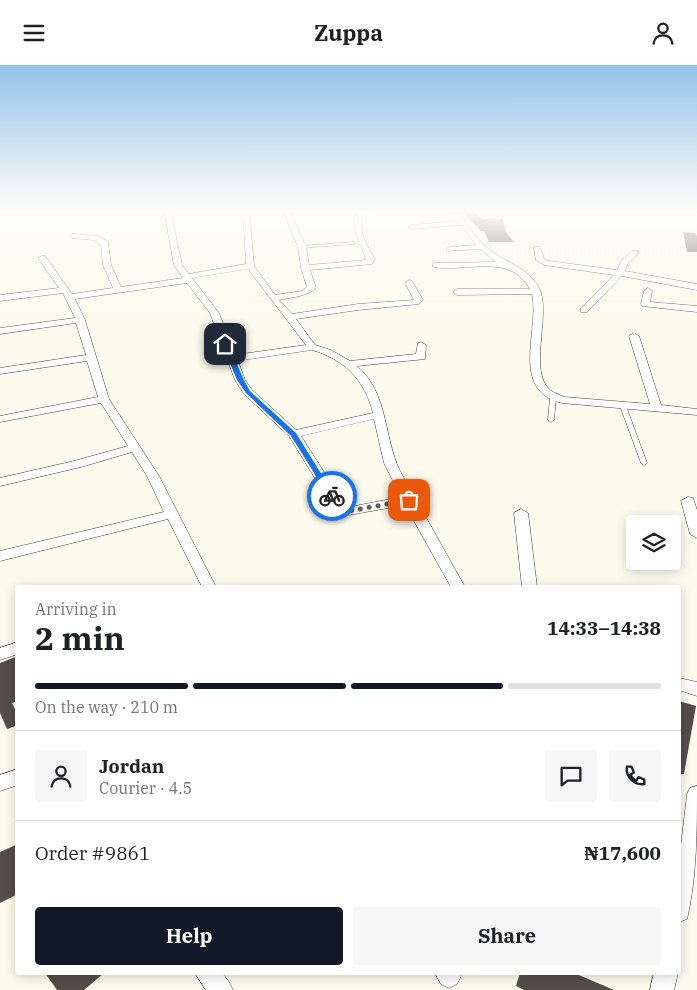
<!DOCTYPE html>
<html lang="en">
<head>
<meta charset="utf-8">
<style>
	body { margin:0; font-family:"IBM Plex Serif",serif; background:#f6f6f6; color:#202124; height:100vh; display:flex; flex-direction:column; font-size:19px; white-space:nowrap }
	* { box-sizing:border-box; margin:0 }
	p { font-size:16px; color:#757577 }
	.icon { flex:none; width:28px; height:28px; fill:none; stroke:currentColor; stroke-width:2; stroke-linecap:round; stroke-linejoin:round }
	.map { position:relative; flex:1; overflow:hidden }
	.side { position:absolute; left:15px; top:520px; width:666px; height:390px; display:flex; flex-direction:column; background:#fff; border-radius:5px; box-shadow:0 2px 12px #0003 }
	.side>* { flex:none }
	.controls { position:absolute; left:626px; top:450px; display:grid; gap:10px }
	.controls a { display:grid; place-items:center; width:55px; height:55px; border-radius:5px; background:#fff; box-shadow:0 2px 12px #0003; font-size:25px }
	.pin { position:absolute; display:grid; place-items:center; width:42px; height:42px; color:#fff; margin:-21px; border-radius:10px; box-shadow:0 2px 8px #0006 }
	.courier { position:absolute; display:grid; place-items:center; width:50px; height:50px; margin:-25px; border:4px solid #1a73e8; border-radius:50%; background:#fff; color:#222; box-shadow:0 1px 6px #0007 }
	.headline em { font-style:normal; font-weight:800 }
	.headline div { display:flex; flex-direction:column-reverse }
	.headline { display:flex; align-items:center; justify-content:space-between; height:85px; padding:0 20px }
	h1 { font-size:32px; font-weight:800; line-height:38px }
	.bar { display:grid; grid-template-columns:repeat(4,1fr); gap:8px 5px; align-content:center; height:60px; padding:0 20px }
	.bar i { height:6px; border-radius:4px; background:#e0e0e0 }
	.bar .current { background:#111827 }
	.bar p { grid-column:span 4 }
	.line { display:flex; align-items:center; gap:12px; padding:0 20px; border-top:1px solid #e0e0e0 }
	.line div { flex:1 }
	.round { display:grid; place-items:center; flex:none; width:52px; height:52px; border-radius:5px; background:#f6f6f6 }
	.primary-button { display:flex; gap:10px; margin-top:auto; padding:10px 20px }
	.primary-button a { flex:1; height:58px; border-radius:5px; background:#111827; color:#fff; font-size:20px; font-weight:800; line-height:58px; text-align:center }
	.primary-button a+a { background:#f6f6f6; color:#202124 }
	header { display:flex; justify-content:space-between; align-items:center; height:65px; padding:0 20px; background:#fff; font-size:22px; font-weight:800 }
	.map>svg:first-child { display:block }
</style>
</head>
<body>
<header><svg class="icon" aria-label="menu" viewBox="0 0 24 24"><path d="M4 6h16M4 12h16M4 18h16"/></svg>Zuppa<svg class="icon" aria-label="person" viewBox="0 0 24 24"><circle cx="12" cy="8" r="4"/><path d="M4 21q1-7 8-7t8 7"/></svg></header>
<div class="map">
<svg width="697" height="925" viewBox="0 0 697 925">
	<rect width="100%" height="100%" fill="#fdfbed"/>
	<!-- building -->
	<path fill="#544e4a" d="M459 144H471L482 154H503L506 167 514 177H489L484 166H481Z
		M683 167 695 168 697 171V187H687Z
		M18 591V636L12 638 18 650V660L7 664 0 648V598Z
		M679 636 696 641 684 709H679Z
		M18 779V829L0 838V787Z
		M45 908H104L84 925H57Z
		M520 908H574L614 925H524L516 921Z"/>
	<g fill="none" stroke-linecap="round" stroke-linejoin="round">
		<!-- lane casing -->
		<g stroke="#3f3f3f" stroke-width="1">
			<path id="lane" d="M353 177H354V179L302 183 300 182 302 181Z
				M553 331 556 333 554 355 551 357 548 355 550 333Z
				M623 339 626 341 647 398 646 399 644 400 641 398 620 341Z"/>
		</g>
		<!-- street casing -->
		<g stroke="#3f3f3f" stroke-width="1">
			<path id="street" d="M164 144H170L182 200 189 209 246 199 243 144H249L254 201 275 230 302 226 307 222 301 203 298 182 282 144H289L306 182 309 200 366 195C360 173 349 169 358 144H380L365 146C355 161 367 181 375 194L372 199 310 205 316 223C306 232 292 232 279 235L292 249 358 239 414 235 405 218 409 215 412 216 423 235 419 239 358 245 296 254 315 280 331 285 350 296 416 289 418 278 421 277 426 280 425 294 357 301C389 329 383 371 400 406L465 522H451L405 440 349 450 335 446 289 371 244 329 235 315 210 248 187 218 75 234 85 255 109 334 159 411 216 522H202L168 454 0 496V486L164 447 147 411 132 387 81 402 0 421V413L74 396 128 381 101 338 0 357V351L98 332 87 296 0 309V303L86 290 76 258 0 269V263L75 253 63 228 0 236V230L59 223 38 193 42 191H45L72 229 113 223 103 200 101 180 94 175 72 173V169H75L99 171 108 177 111 200 121 222 183 213 174 200ZM248 204 306 280 235 290 219 248 192 213ZM312 285C344 294 365 315 373 348L296 365 252 325 245 315 238 296ZM374 354 384 398 401 432 350 442 345 440 301 371Z
				M449 144H456C466 157 474 171 486 182 504 198 533 203 541 228 549 255 529 307 550 325 554 328 560 330 564 332L650 339 629 271 634 268 639 271 661 340 697 344V350L562 338C509 325 540 266 532 229L457 230 453 227 457 224H530C510 187 466 208 433 202V198H436L496 197 480 184 447 186 446 184 450 182 476 180 461 160 412 164 408 162 412 160 458 156Z
				M534 182H540L544 194 549 196 617 205 622 195 632 186H638L639 188 628 198 625 206 697 219V225L622 211 587 247H581V243L614 210 544 200 536 195Z
				M648 223 652 226 650 237 697 241V247L642 241 641 239 644 226Z
				M688 432 693 433 697 445V473L690 469 681 436Z
				M521 444 528 448 537 522H522L514 448Z
				M18 577V589L0 595V583Z
				M679 613 697 617V631L679 625Z
				M18 704V720L0 726V710Z
				M697 721C697 763 697 813 687 854L679 857V798L687 729 690 723Z
				M195 908H222L229 917 233 925H206Z
				M435 908H459L461 911 457 919 449 923 441 919Z
				M654 908H678L674 925H650Z"/>
		</g>
		<!-- lane -->
		<use href="#lane" fill="#fff" fill-rule="evenodd"/>
		<!-- street -->
		<use href="#street" fill="#fff" fill-rule="evenodd"/>
	</g>
	<!-- sky -->
	<linearGradient id="sky" x2="0" y2="1"><stop stop-color="#94c3eb"/><stop offset="0.53" stop-color="#fefdf7"/><stop offset="1" stop-color="#fefdf7" stop-opacity="0"/></linearGradient>
	<rect width="697" height="274" fill="url(#sky)"/>
	<!-- route -->
	<path fill="#1a73e8" d="M225 277 228 279 244 315 250 326 296 368 335 431 334 432H329L291 371 246 328 237 315 222 279Z"/>
	<g fill="none" stroke-linecap="round" stroke-linejoin="round">
		<!-- done -->
		<path stroke="#60605b" stroke-width="5" stroke-dasharray="0 9" d="M332 431 340 444 349 446 409 435"/>
	</g>
</svg>
<div class="controls">
<a><svg class="icon" aria-label="layers" viewBox="0 0 24 24"><path d="M12 4l9 5-9 5-9-5zM3 14l9 5 9-5"/></svg></a>
</div>
<div class="pin" style="left:409px;top:435px;background:#ea580c"><svg class="icon" aria-label="bag" viewBox="0 0 24 24"><path d="M5 8h14l-1 12H6zM9 8a3 3 0 0 1 6 0"/></svg></div>
<div class="pin" style="left:225px;top:279px;background:#1f2937"><svg class="icon" aria-label="home" viewBox="0 0 24 24"><path d="M3 11l9-7 9 7M6 9v11h12V9"/></svg></div>
<div class="courier" style="left:332px;top:431px"><svg class="icon" aria-label="bike" viewBox="0 0 24 24"><circle cx="6" cy="16" r="4"/><circle cx="18" cy="16" r="4"/><path d="M6 16l4-8h5l3 8M10 8l3 8H6M13 5h3"/></svg></div>
<section class="side">
<div class="headline"><div><h1>2 min</h1><p>Arriving in</p></div><em>14:33–14:38</em></div>
<div class="bar"><i class="current"></i><i class="current"></i><i class="current"></i><i></i><p>On the way · 210 m</p></div>
<div class="line" style="height:90px"><a class="round"><svg class="icon" aria-label="person" viewBox="0 0 24 24"><circle cx="12" cy="8" r="4"/><path d="M4 21q1-7 8-7t8 7"/></svg></a><div><b>Jordan</b><p>Courier · 4.5</p></div><a class="round"><svg class="icon" aria-label="chat" viewBox="0 0 24 24"><path d="M4 5h16v11H9l-5 4z"/></svg></a><a class="round"><svg class="icon" aria-label="phone" viewBox="0 0 24 24"><path d="M5 4h4l2 5-3 2q2 4 5 5l2-3 5 2v4C11 20 4 13 5 4z"/></svg></a></div>
<div class="line" style="height:65px"><div>Order #9861</div><b>₦17,600</b></div>
<div class="primary-button"><a>Help</a><a>Share</a></div>
</section>
</div>
</body>
</html>
